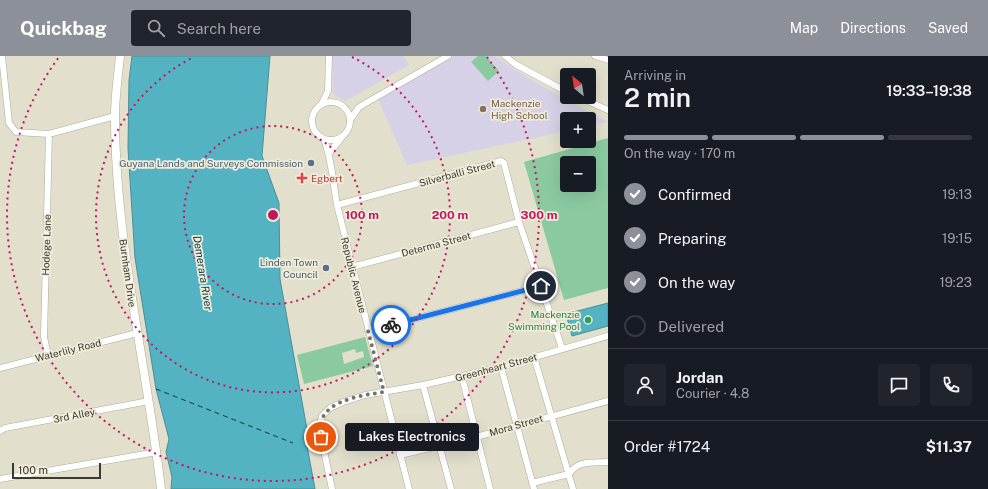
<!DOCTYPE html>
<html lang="en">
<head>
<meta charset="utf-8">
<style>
	body { margin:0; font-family:"Public Sans",sans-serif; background:#20242c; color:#f1f3f6; height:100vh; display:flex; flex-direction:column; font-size:15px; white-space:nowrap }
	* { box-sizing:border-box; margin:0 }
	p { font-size:13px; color:#9ea1a6 }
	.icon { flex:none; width:22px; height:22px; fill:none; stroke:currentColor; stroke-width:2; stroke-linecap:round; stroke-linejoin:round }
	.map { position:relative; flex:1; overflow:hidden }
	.drawer { display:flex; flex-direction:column; background:#171b24; width:380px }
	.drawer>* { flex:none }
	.needle { width:26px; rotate:331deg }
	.controls { position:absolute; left:560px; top:12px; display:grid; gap:8px }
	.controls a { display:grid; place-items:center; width:36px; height:36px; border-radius:4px; background:#171b24; box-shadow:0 4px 16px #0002; font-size:20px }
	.scale { position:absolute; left:12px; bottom:10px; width:89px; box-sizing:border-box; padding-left:4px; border:2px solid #3b3932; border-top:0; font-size:11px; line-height:14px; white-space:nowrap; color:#3b3932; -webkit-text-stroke:3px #efecd9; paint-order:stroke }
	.pin { position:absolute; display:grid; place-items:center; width:34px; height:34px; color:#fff; margin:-17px; border:2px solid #fff; border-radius:50%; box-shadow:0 1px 4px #0007 }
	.courier { position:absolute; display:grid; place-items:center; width:40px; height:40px; margin:-20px; border:3px solid #1a73e8; border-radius:50%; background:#fff; color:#222; box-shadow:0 1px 5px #0007 }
	.bubble { position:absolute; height:28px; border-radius:4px; background:#171b24; box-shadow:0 4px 16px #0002; font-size:13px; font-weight:600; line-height:28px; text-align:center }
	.head em { font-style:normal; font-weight:600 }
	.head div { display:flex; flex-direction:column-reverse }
	.head { display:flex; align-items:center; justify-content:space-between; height:68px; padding:0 16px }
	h1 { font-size:26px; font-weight:600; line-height:30px }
	.bar { display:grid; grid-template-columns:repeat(4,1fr); gap:6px 4px; align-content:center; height:48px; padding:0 16px }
	.bar i { height:5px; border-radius:3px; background:#363941 }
	.bar .selected { background:#8c9099 }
	.bar p { grid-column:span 4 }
	.line { display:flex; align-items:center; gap:10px; padding:0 16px; border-top:1px solid #363941 }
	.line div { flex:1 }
	.round { display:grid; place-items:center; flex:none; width:42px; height:42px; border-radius:4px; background:#20242c }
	ol { padding:0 16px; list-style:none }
	li { display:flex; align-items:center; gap:12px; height:44px }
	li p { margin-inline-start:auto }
	li .icon { padding:4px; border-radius:50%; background:#8c9099; color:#fff; stroke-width:4 }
	li:last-child { color:#9ea1a6 }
	li i { width:22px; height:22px; border:2px solid #363941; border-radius:50% }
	header { display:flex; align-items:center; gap:24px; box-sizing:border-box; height:56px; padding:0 20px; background:#8c9099; color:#fff }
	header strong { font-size:19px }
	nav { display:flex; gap:22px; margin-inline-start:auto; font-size:14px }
	.search { width:280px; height:36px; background:#20242c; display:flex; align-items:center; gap:10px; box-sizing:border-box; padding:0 14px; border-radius:4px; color:#9ea1a6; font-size:15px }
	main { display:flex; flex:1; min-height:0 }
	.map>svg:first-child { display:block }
</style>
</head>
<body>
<header>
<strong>Quickbag</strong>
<div class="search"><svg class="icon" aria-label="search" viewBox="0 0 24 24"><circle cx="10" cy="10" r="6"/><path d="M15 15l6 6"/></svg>Search here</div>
<nav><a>Map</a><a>Directions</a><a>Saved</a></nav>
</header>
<main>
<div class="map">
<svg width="608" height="433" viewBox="0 0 608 433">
	<rect width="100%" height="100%" fill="#e2dfcc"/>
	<!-- education -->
	<path fill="#d6d1e7" d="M332 0H404L409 9 345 45 333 38Z
		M454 0H494L536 27 608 66 589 70V63H567V75L407 109 378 43Z"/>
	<!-- green -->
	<path fill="#8bcaa1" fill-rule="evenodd" d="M478 0H486L499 15 488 25 471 6Z
		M608 82V232L564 244 524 106ZM567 107H589V129H567Z
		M365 281 373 310 304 328 297 299ZM355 293 356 297 363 295 364 301 344 308 342 297Z"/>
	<!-- water -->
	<path fill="#53b3c2" stroke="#4c8e97" d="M132 0H270L262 100 279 147 280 223 308 379 303 381 307 390 315 433H171L172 421 166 396 169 383 156 333 135 202 128 92 129 24Z
		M608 247V270L572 280 566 258Z"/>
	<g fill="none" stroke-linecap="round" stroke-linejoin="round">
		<!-- ferry -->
		<path stroke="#07363d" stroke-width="1" stroke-dasharray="5 4" stroke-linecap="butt" d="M156 333 293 387"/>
		<!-- street casing -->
		<g stroke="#afac9a" stroke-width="7">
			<path id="street" d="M2 0 9 67 16 76 49 78 115 60
				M505 0 515 8 567 36
				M595 0 608 4
				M579 41 608 54
				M312 65a19 19 0 1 1 38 0a19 19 0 1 1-38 0Z
				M321 49 328 35 329 0
				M350 64 359 51 448 0
				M324 83C332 105 333 126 337 149L409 433
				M329 97 342 81
				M337 149 501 105 504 107 519 166 562 292
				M352 211 519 166
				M368 275 541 230
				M48 300 44 281 49 78
				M534 301 573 433
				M501 311 534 433
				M0 312 137 277
				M462 321 490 433
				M423 329 451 433
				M0 375 5 372 149 345
				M400 399 476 381 608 345
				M0 423 157 396
				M532 427 569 418C578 404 593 407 608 406
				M332 433 319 371 322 360 330 352 343 346 365 339 423 329 501 311 608 280"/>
		</g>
		<!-- secondary casing -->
		<g stroke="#afac9a" stroke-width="9">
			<path id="secondary" d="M120 0C118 20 115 40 115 60 115 186 147 309 161 433"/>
		</g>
		<!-- street -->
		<use href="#street" stroke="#fff" stroke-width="6"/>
		<!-- secondary -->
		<use href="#secondary" stroke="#fff" stroke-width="8"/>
	</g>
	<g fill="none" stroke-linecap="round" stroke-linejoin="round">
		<!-- done -->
		<path stroke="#757368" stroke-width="4" stroke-dasharray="0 7.2" d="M321 381C313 346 357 340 384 336L368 275 391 269"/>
		<!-- route -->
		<path stroke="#1a73e8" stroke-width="5" d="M391 269 541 230"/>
	</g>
	<!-- distance rings -->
	<g fill="none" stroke="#c2185b" stroke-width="2" stroke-dasharray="2 4">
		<circle cx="273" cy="159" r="89"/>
		<path d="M352 1A177 177 0 1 1 194 1"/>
		<path d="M487 1A266 266 0 1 1 59 1"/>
	</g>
	<!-- markers -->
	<circle fill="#8d6e63" stroke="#efecd9" stroke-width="1.5" cx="483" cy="53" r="4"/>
	<g fill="#5c6f8a" stroke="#efecd9" stroke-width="1.5">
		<circle cx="311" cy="107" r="4"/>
		<circle cx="326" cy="212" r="4"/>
	</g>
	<path fill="#e0444e" stroke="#efecd9" stroke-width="1.5" d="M300 116h4v4h4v4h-4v4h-4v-4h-4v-4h4z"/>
	<circle fill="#2e9e5b" stroke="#efecd9" stroke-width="1.5" cx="588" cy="264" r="4"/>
	<g text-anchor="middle" stroke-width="3.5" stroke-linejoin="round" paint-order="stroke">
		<!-- education labels -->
		<g font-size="10" fill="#785e54" stroke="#efecd9" text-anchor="start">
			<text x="491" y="51">Mackenzie<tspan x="491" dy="12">High School</tspan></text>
		</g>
		<!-- service labels -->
		<g font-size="10" fill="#4e5e75" stroke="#efecd9" text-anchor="end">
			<text x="303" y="111">Guyana Lands and Surveys Commission</text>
			<text x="318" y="210">Linden Town<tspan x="318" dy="12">Council</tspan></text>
		</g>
		<!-- street labels -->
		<g font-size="10" fill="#3b3932" stroke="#efecd9">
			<text transform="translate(457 117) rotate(-15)" y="4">Silverballi Street</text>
			<text transform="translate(436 188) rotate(-15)" y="4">Determa Street</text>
			<text transform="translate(46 189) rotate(-88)" y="4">Hodege Lane</text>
			<text transform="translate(128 217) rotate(82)" y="4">Burnham Drive</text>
			<text transform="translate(354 219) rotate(76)" y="4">Republic Avenue</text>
			<text transform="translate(68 294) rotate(-14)" y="4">Waterlily Road</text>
			<text transform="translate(496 311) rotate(-15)" y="4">Greenheart Street</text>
			<text transform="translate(74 359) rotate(-11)" y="4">3rd Alley</text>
			<text transform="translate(516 369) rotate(-16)" y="4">Mora Street</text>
		</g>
		<!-- health labels -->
		<g font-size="10" fill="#be3a42" stroke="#efecd9" text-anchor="start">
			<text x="311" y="126">Egbert</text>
		</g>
		<!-- leisure labels -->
		<g font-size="10" fill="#27864d" stroke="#efecd9" text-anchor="end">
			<text x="580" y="262">Mackenzie<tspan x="580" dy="12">Swimming Pool</tspan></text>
		</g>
		<!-- water labels -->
		<g font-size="11" font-style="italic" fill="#07363d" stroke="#efecd9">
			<text transform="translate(203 217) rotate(81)" y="4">Demerara River</text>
		</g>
	</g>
	<circle cx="273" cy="159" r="6" fill="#c2185b" stroke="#efecd9" stroke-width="2"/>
	<g font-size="12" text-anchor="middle" font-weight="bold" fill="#c2185b" stroke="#efecd9" stroke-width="3.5" stroke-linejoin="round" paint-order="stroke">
		<text x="362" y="163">100 m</text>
		<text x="450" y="163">200 m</text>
		<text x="539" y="163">300 m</text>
	</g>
</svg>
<div class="controls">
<a><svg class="needle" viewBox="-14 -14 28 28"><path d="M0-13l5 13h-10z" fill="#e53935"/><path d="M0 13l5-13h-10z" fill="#9ea1a6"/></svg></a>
<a>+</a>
<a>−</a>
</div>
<div class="scale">100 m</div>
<div class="pin" style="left:321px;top:381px;background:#ea580c"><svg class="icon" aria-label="bag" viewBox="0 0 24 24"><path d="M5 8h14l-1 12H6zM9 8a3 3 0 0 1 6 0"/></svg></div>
<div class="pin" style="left:541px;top:230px;background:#1f2937"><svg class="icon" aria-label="home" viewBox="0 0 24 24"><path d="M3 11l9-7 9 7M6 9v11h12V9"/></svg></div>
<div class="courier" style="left:391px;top:269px"><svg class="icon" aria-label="bike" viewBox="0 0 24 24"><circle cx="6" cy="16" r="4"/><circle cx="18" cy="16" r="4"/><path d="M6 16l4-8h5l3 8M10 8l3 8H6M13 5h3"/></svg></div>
<div class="bubble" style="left:345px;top:367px;width:134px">Lakes Electronics</div>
</div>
<section class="drawer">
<div class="head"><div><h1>2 min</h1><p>Arriving in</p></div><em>19:33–19:38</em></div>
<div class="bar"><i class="selected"></i><i class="selected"></i><i class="selected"></i><i></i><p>On the way · 170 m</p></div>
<ol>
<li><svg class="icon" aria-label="check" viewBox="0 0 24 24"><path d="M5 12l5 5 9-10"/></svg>Confirmed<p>19:13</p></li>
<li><svg class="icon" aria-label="check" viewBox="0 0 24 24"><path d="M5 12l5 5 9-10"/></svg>Preparing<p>19:15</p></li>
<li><svg class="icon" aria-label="check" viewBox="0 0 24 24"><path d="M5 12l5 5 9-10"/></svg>On the way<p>19:23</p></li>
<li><i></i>Delivered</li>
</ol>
<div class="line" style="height:72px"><a class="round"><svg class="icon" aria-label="person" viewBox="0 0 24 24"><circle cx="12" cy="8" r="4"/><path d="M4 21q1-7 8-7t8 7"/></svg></a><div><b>Jordan</b><p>Courier · 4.8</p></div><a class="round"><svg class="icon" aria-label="chat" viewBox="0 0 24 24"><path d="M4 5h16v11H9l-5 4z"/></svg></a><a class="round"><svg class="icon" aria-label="phone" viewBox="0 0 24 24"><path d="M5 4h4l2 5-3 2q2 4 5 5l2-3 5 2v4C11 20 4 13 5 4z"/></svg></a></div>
<div class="line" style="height:52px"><div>Order #1724</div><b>$11.37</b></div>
</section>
</main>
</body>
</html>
